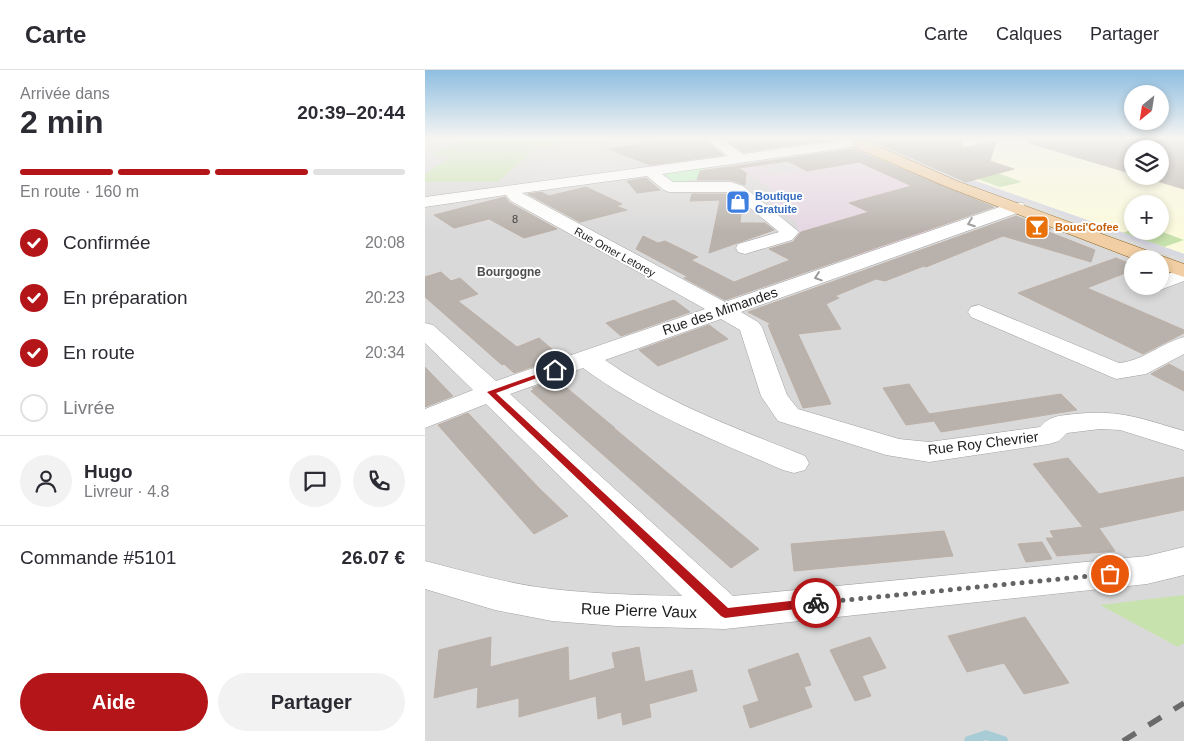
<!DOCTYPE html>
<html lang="fr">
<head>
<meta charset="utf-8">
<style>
	body { margin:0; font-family:Helvetica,sans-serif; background:#f2f2f3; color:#2b2b33; height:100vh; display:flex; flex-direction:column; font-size:19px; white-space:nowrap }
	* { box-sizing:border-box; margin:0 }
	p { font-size:16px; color:#7c7c81 }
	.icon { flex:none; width:28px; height:28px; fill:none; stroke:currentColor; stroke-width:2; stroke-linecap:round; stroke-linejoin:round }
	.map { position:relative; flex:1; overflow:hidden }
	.panel { display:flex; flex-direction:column; background:#fff; width:425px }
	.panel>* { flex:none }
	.needle { width:32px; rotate:210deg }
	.fabs { position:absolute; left:699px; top:15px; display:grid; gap:10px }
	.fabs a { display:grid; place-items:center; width:45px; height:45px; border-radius:50%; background:#fff; box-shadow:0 2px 8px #0003; font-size:25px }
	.pin { position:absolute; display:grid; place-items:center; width:42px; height:42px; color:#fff; margin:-21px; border:2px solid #fff; border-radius:50%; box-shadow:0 1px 5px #0007 }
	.courier { position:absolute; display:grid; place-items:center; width:50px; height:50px; margin:-25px; border:4px solid #b31518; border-radius:50%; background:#fff; color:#222; box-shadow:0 1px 6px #0007 }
	.overview em { font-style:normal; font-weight:700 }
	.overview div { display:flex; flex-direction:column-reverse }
	.overview { display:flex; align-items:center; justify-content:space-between; height:85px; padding:0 20px }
	h1 { font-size:32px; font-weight:700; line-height:38px }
	.bar { display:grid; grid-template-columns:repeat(4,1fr); gap:8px 5px; align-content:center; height:60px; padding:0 20px }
	.bar i { height:6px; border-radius:4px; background:#e1e1e2 }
	.bar .selected { background:#b31518 }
	.bar p { grid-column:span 4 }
	.line { display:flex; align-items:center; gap:12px; padding:0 20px; border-top:1px solid #e1e1e2 }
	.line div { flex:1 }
	.round { display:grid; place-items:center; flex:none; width:52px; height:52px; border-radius:26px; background:#f2f2f3 }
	ol { padding:0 20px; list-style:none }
	li { display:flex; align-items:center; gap:15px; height:55px }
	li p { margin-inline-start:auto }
	li .icon { padding:5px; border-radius:50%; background:#b31518; color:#fff; stroke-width:4 }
	li:last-child { color:#7c7c81 }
	li i { width:28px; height:28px; border:2px solid #e1e1e2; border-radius:50% }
	.button { display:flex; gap:10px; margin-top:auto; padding:10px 20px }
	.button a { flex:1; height:58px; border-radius:30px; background:#b31518; color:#fff; font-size:20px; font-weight:700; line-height:58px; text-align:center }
	.button a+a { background:#f2f2f3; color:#2b2b33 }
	header { display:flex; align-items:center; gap:30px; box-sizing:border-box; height:70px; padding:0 25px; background:#fff; border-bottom:1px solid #e1e1e2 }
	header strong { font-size:24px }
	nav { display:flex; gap:28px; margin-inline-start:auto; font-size:18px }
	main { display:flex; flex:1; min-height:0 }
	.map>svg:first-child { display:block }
</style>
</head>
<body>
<header>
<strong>Carte</strong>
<nav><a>Carte</a><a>Calques</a><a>Partager</a></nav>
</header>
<main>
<section class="panel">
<div class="overview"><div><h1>2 min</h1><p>Arrivée dans</p></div><em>20:39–20:44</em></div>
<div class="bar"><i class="selected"></i><i class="selected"></i><i class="selected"></i><i></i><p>En route · 160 m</p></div>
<ol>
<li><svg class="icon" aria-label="check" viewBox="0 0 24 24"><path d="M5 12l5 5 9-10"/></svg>Confirmée<p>20:08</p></li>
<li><svg class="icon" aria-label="check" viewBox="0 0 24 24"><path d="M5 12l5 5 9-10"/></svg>En préparation<p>20:23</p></li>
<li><svg class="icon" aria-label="check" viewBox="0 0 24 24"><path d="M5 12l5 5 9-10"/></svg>En route<p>20:34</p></li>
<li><i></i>Livrée</li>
</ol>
<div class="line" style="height:90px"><a class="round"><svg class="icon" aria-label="person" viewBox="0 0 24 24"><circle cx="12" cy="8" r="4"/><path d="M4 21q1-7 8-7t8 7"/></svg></a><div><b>Hugo</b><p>Livreur · 4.8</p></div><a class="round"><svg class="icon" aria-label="chat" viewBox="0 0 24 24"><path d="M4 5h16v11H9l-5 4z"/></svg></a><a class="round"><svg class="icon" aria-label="phone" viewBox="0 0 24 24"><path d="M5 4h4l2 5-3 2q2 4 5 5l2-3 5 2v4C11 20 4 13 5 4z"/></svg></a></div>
<div class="line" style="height:65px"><div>Commande #5101</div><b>26.07 €</b></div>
<div class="button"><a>Aide</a><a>Partager</a></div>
</section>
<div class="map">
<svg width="759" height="671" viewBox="0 0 759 671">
	<rect width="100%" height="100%" fill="#ece9e3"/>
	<!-- residential -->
	<path fill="#dad9d9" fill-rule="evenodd" d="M0 68H759V671H0ZM708 79H735V106H708ZM708 134H735V161H708ZM708 189H735V216H708Z"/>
	<!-- industrial -->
	<path fill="#e5d6e2" d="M451 89 481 113 502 109 538 124 471 143 512 159 441 185 421 187 374 166V162L370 151 342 131 358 128 307 92 323 90 347 103H351Z"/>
	<!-- education -->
	<path fill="#fbfadd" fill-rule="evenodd" d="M510 68H759V184L486 89 536 81ZM708 79H735V106H708ZM708 134H735V161H708Z"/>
	<!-- grass -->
	<path fill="#c8e2ae" d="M48 68H185L177 71 134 70 127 77H112L73 112H0V104L25 87 6 86 21 77Z
		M573 103 597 112 575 117 553 109Z
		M707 159 708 161H735L759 170 739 177 698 163Z
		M759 525V573L753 577 675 535Z"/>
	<!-- park -->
	<path fill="#c4f3c6" d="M275 97 288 106 250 113 238 103Z"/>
	<!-- parking -->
	<path fill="#dcdcdc" d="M176 76 173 84 214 100 96 116 137 77Z
		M600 131 759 189V196L592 133Z"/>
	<!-- plaza -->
	<path fill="#d7d8e2" d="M511 97 759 184V189L600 131 589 132 513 104 510 102Z"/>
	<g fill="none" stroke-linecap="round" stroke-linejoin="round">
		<!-- stream -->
		<path fill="#a8ccd6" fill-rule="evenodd" d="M561 660 582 667 583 671H564L561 670 558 671H539L540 667Z"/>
	</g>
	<!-- building -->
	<path fill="#b9b2ac" stroke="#bcb0a7" d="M258 68H278L298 85 225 95 184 79Z
		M299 68H414L318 82Z
		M441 68H537L538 78 571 71 565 91 589 99 541 112Z
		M604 68H759V119L715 106H735V79H708V104L604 73Z
		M428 79 569 137 300 230 259 208 263 207 211 179 218 166 233 173 240 171 273 187 266 190 309 212 365 190 344 179 368 172 376 162 444 142 424 133 487 116 434 92 382 101 363 91 314 98 321 103 320 115 306 110H272L275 101Z
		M221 108 235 120 212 123 202 111Z
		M161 117 197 134 191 136 202 140 155 152 103 124 116 122 124 126Z
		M267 124H305L317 134 315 153H340L349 160 284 183 295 130 265 131Z
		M80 127 85 133 132 159 99 168 64 149 29 158 9 145Z
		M591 146 626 159 621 161 670 180 666 192 578 166 501 197 499 196 460 211 451 209 410 226 414 228 401 234 416 259 373 264 406 334 378 338 343 255 346 254 323 242Z
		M691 188 708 195V200L662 218 759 260V263L718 284 593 223Z
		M16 202 26 211 35 208 53 224 33 231 92 277 114 268 136 287 89 303 79 294 77 295 0 227V207Z
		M249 230 265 242 196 266 181 253Z
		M284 255 303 269 233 296 214 280Z
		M744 294 759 302V321L726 304Z
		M0 297 28 326 0 337Z
		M131 309 190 358H189L334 479 306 498 106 321 109 320 107 318Z
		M484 314 507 348 504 344 636 324 652 340 516 362 509 351 481 355 458 318Z
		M43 343 114 418 143 446 109 464 13 355Z
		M643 388 674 424 759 407V440L674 458 690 481 632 486 621 468H629L625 461 658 457 608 394Z
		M519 461 528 486 369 501 366 474Z
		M617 472 627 489 601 492 593 474Z
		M600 547 644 613 599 624 579 593 542 602 523 566Z
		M66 567 65 597 143 577 144 611 190 598 187 583 214 577 220 612 267 600 272 621 224 634 226 647 198 655 196 642 173 649 171 626 94 647V628L52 638 53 617 9 628 14 580Z
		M445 567 461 598 437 606 446 626 430 631 405 580Z
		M373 583 386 615 379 617 387 637 325 658 318 636 334 631 323 600Z"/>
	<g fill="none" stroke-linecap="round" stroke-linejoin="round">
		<!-- minor casing -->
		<g stroke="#a0a0a0" stroke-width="1">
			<path id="minor" d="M280 68H295L318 84 431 68 439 69 441 72 434 76 237 104 248 112H306L318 116 374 162 367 170 320 184 313 182 311 178 313 174 354 162 306 122H244L239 120 222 106 97 123 300 232 586 133H598L600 137 598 141 316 242 333 252 337 257 362 325 373 339 474 369 504 372 615 357C626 345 634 346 650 344 695 339 717 349 759 361V380L695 360 675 359 642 363 634 371 624 374 504 392 461 385 353 351 336 326 315 260 296 249 180 290C241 333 311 358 380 386L384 393 380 400 369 403 358 400C289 370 219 343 158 298L85 324 308 526 722 486 759 477V505L722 514 300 559 192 556 127 551 70 540 0 519V491C42 502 84 514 127 519 170 524 214 525 257 526L61 334 0 358V339L48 320 0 273V253L8 255 71 311 280 239 86 131 81 125 0 137V127L303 86Z
				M759 198V211L735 220 726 216H735V207Z
				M554 235 694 293C718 291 736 273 759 267V284L721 304 691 309 546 247 543 242 546 237Z"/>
		</g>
		<!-- major casing -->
		<g stroke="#855c10" stroke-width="1">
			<path id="major" d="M435 68 532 111 759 194V207L735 199V189H709L522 117 429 77 427 74 429 69Z"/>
		</g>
		<!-- minor -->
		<use href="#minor" fill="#fff" fill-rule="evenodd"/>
		<!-- major -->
		<use href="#major" fill="#f1cea3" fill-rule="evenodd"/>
		<!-- rail -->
		<path stroke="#6a6a6a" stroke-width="5.5" stroke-dasharray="15 15" stroke-linecap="butt" d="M698 671 759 633"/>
	</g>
	<!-- one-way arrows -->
	<defs><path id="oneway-chevron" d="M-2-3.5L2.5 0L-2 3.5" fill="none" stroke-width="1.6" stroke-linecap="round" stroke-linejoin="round" transform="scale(1.25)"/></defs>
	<g stroke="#999">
		<use href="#oneway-chevron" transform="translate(546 153) rotate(160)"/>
		<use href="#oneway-chevron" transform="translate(393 207) rotate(161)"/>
	</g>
	<!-- sky -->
	<linearGradient id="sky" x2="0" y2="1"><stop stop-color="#8ebee1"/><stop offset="0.42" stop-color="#f6f5f2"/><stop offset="1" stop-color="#f6f5f2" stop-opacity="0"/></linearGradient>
	<rect width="759" height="162" fill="url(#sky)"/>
	<!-- route -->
	<path fill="#b31518" d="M127 299 134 300 71 323 303 538 391 528 396 533 395 536 300 548 296 546 62 322Z"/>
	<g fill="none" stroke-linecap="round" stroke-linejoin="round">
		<!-- done -->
		<path stroke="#656462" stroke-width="5" stroke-dasharray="0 9" d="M391 533 685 504"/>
	</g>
	<!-- icons -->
	<defs>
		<g id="shop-square" transform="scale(1.25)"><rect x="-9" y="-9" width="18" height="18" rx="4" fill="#3f7fe0" stroke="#fff"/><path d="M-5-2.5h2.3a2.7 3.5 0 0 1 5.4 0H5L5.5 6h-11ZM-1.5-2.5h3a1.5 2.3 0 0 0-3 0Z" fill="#fff"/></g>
		<g id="bar-square" transform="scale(1.25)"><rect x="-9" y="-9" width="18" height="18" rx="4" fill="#e8710a" stroke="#fff"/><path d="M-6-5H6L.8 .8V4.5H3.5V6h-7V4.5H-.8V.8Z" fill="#fff"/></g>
	</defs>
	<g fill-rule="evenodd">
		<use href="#shop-square" x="313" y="132"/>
		<use href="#bar-square" x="612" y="157"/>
	</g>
	<g text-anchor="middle" stroke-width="4" stroke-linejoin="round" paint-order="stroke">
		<!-- far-shop labels -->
		<g font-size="11" font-weight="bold" fill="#366cbe" stroke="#fff" text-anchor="start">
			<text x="330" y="130">Boutique<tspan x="330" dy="13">Gratuite</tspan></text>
		</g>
		<!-- number labels -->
		<g font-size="11" fill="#434240">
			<text x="90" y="153">8</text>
		</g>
		<!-- far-food labels -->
		<g font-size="11" font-weight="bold" fill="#c56008" stroke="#fff" text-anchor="start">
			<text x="630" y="161">Bouci'Cofee</text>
		</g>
		<!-- far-street labels -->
		<g font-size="11" fill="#1c1c1c" stroke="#fff">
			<text transform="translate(190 182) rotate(29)" y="4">Rue Omer Letorey</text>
		</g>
		<!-- far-neighbourhood labels -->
		<g font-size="12" font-weight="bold" fill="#4f4f4f" stroke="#fff">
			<text x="84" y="206">Bourgogne</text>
		</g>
		<!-- street labels -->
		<g font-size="14" fill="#1c1c1c" stroke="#fff">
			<text transform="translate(295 241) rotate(-19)" y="5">Rue des Mimandes</text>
			<text transform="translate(558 373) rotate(-7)" y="5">Rue Roy Chevrier</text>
		</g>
		<!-- near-street labels -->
		<g font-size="16" fill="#1c1c1c" stroke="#fff">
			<text transform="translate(214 540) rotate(2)" y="6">Rue Pierre Vaux</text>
		</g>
	</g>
</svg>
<div class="fabs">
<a><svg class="needle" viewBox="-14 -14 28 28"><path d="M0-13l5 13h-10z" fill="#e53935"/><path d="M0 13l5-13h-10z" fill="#7c7c81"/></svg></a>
<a><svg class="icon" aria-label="layers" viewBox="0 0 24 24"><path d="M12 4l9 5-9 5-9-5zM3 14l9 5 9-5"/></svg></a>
<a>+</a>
<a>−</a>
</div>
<div class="pin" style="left:685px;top:504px;background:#ea580c"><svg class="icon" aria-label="bag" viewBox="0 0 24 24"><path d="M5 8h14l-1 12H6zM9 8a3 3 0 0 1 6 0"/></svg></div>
<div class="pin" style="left:130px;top:300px;background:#1f2937"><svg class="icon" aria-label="home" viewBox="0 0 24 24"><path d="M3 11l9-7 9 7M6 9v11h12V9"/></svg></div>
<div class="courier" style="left:391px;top:533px"><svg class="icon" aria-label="bike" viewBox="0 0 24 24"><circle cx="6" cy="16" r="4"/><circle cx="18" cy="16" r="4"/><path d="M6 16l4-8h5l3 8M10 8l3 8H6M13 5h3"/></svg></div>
</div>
</main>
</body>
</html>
